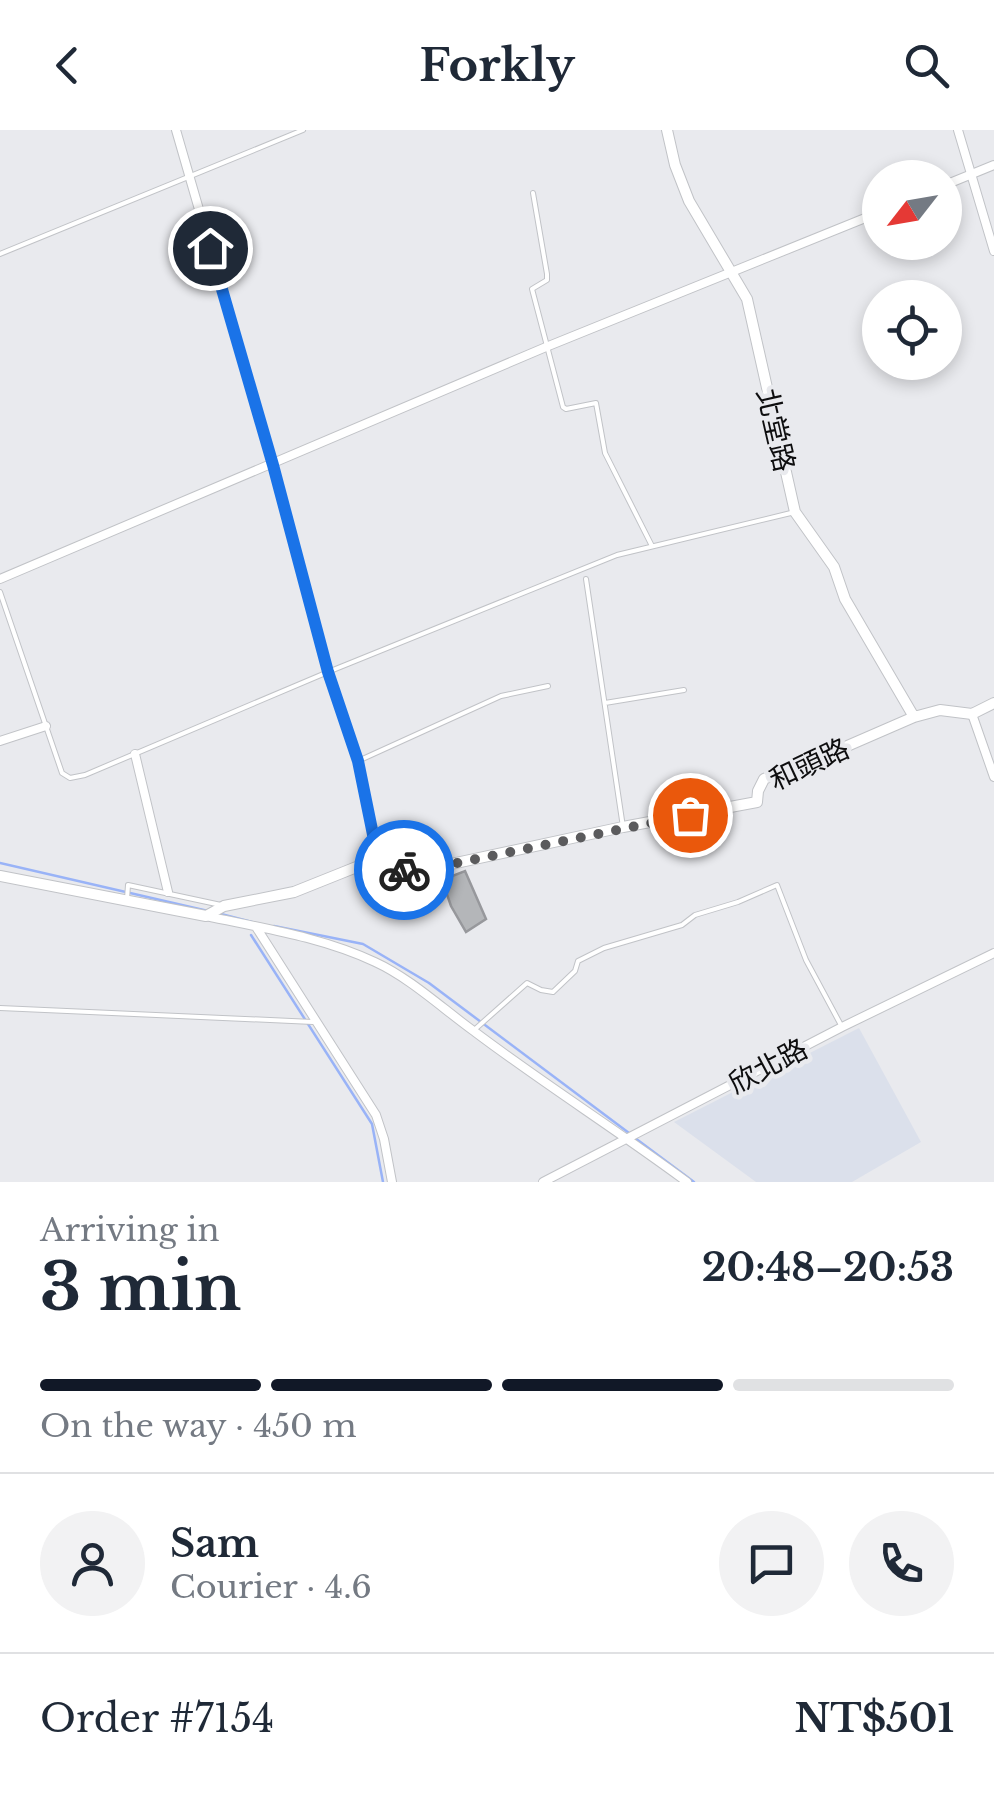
<!DOCTYPE html>
<html lang="en">
<head>
<meta charset="utf-8">
<style>
	body { margin:0; font-family:"Libre Baskerville","Noto Sans TC",serif; background:#f2f2f3; color:#1f2937; height:100vh; display:flex; flex-direction:column; font-size:38px; white-space:nowrap }
	* { box-sizing:border-box; margin:0 }
	p { font-size:32px; color:#747a83 }
	.icon { flex:none; width:55px; height:55px; fill:none; stroke:currentColor; stroke-width:2; stroke-linecap:round; stroke-linejoin:round }
	.map { position:relative; height:1052px; overflow:hidden }
	.panel { display:flex; flex-direction:column; background:#fff; flex:1 }
	.panel>* { flex:none }
	.needle { width:65px; rotate:239deg }
	.buttons { position:absolute; left:862px; top:30px; display:grid; gap:20px }
	.buttons a { display:grid; place-items:center; width:100px; height:100px; border-radius:50%; background:#fff; box-shadow:0 5px 15px #0003; font-size:50px }
	.pin { position:absolute; display:grid; place-items:center; width:85px; height:85px; color:#fff; margin:-42px; border:5px solid #fff; border-radius:50%; box-shadow:0 2px 10px #0007 }
	.courier { position:absolute; display:grid; place-items:center; width:100px; height:100px; margin:-50px; border:8px solid #1a73e8; border-radius:50%; background:#fff; color:#222; box-shadow:0 2px 12px #0007 }
	.headline em { font-style:normal; font-weight:800 }
	.headline div { display:flex; flex-direction:column-reverse }
	.headline { display:flex; align-items:center; justify-content:space-between; height:170px; padding:0 40px }
	h1 { font-size:65px; font-weight:800; line-height:75px }
	.bar { display:grid; grid-template-columns:repeat(4,1fr); gap:15px 10px; align-content:center; height:120px; padding:0 40px }
	.bar i { height:12px; border-radius:8px; background:#e0e1e3 }
	.bar .on { background:#111827 }
	.bar p { grid-column:span 4 }
	.line { display:flex; align-items:center; gap:25px; padding:0 40px; border-top:2px solid #e0e1e3 }
	.line div { flex:1 }
	.round { display:grid; place-items:center; flex:none; width:105px; height:105px; border-radius:52px; background:#f2f2f3 }
	header { display:flex; justify-content:space-between; align-items:center; height:130px; padding:0 40px; background:#fff; font-size:45px; font-weight:800 }
	.map>svg:first-child { display:block }
</style>
</head>
<body>
<header><svg class="icon" aria-label="back" viewBox="0 0 24 24"><path d="M15 5l-7 7 7 7"/></svg>Forkly<svg class="icon" aria-label="search" viewBox="0 0 24 24"><circle cx="10" cy="10" r="6"/><path d="M15 15l6 6"/></svg></header>
<div class="map">
<svg width="994" height="1052" viewBox="0 0 994 1052">
	<rect width="100%" height="100%" fill="#e9eaee"/>
	<!-- built -->
	<path fill="#dbe0eb" d="M859 898 921 1012 852 1052H756L674 992Z"/>
	<g fill="none" stroke-linecap="round" stroke-linejoin="round">
		<!-- stream -->
		<path stroke="#99b3f7" stroke-width="2.5" d="M0 733 208 781
			M221 784 252 792
			M274 796 363 814 429 853 629 1003
			M251 805 372 994 383 1052
			M635 1008 694 1052"/>
	</g>
	<!-- building -->
	<path fill="#b4b6b9" stroke="#97989c" stroke-width="2.5" d="M465 741 486 789 466 802 451 776 442 750Z"/>
	<g fill="none" stroke-linecap="round" stroke-linejoin="round">
		<!-- service casing -->
		<g stroke="#c1c3c7" stroke-width="6">
			<path id="service" d="M533 63 547 144V150L532 159 563 277 566 279 596 273 605 323 652 416
				M0 124 303 0
				M586 449 623 697
				M0 462 62 643 70 648 85 645 328 542 617 425 795 382
				M605 573 684 560
				M358 631 501 566 548 556
				M127 769 128 755 221 775
				M0 878 313 892
				M473 901 527 853 541 860 553 862 575 841 578 831 604 818 682 795 695 785 738 772 777 755 806 830 842 897"/>
		</g>
		<!-- minor casing -->
		<g stroke="#c1c3c7" stroke-width="10">
			<path id="minor" d="M176 0 273 335 328 542 358 631 379 734
				M958 0 994 121
				M945 55 994 35
				M0 449 546 217 880 82
				M972 584 994 647
				M0 611 46 596
				M135 624 168 762
				M206 786C262 798 322 807 375 832 410 848 443 879 475 902 544 954 617 1000 687 1052
				M256 797 376 985 384 1009 392 1052
				M543 1052 842 897 994 823"/>
		</g>
		<!-- tertiary casing -->
		<g stroke="#c1c3c7" stroke-width="12">
			<path id="tertiary" d="M667 0 675 35 689 71 747 169 795 382 834 437 845 469 914 587
				M0 746 206 786 224 776 294 762 364 734H379L408 741 428 739 623 697 757 672 758 661 764 649 779 642 838 620 914 587 940 580 972 584 994 573"/>
		</g>
		<!-- service -->
		<use href="#service" stroke="#fff" stroke-width="4"/>
		<!-- minor -->
		<use href="#minor" stroke="#fff" stroke-width="8"/>
		<!-- tertiary -->
		<use href="#tertiary" stroke="#fff" stroke-width="10"/>
	</g>
	<g fill="none" stroke-linecap="round" stroke-linejoin="round">
		<!-- done -->
		<path stroke="#5b5b5d" stroke-width="10" stroke-dasharray="0 18" d="M404 740 428 739 690 685"/>
		<!-- route -->
		<path stroke="#1a73e8" stroke-width="12" d="M210 118 273 335 328 542 358 631 379 734 404 740"/>
	</g>
	<g text-anchor="middle" stroke-width="9" stroke-linejoin="round" paint-order="stroke">
		<!-- street labels -->
		<g font-size="28" fill="#0e0e0f" stroke="#e9eaee">
			<text transform="translate(776 300) rotate(77)" y="10">北堂路</text>
			<text transform="translate(809 634) rotate(-25)" y="10">和頭路</text>
			<text transform="translate(768 936) rotate(-28)" y="10">欣北路</text>
		</g>
	</g>
</svg>
<div class="buttons">
<a><svg class="needle" viewBox="-14 -14 28 28"><path d="M0-13l5 13h-10z" fill="#e53935"/><path d="M0 13l5-13h-10z" fill="#747a83"/></svg></a>
<a><svg class="icon" aria-label="locate" viewBox="0 0 24 24"><circle cx="12" cy="12" r="6"/><path d="M12 2v4M12 18v4M2 12h4M18 12h4"/></svg></a>
</div>
<div class="pin" style="left:690px;top:685px;background:#ea580c"><svg class="icon" aria-label="bag" viewBox="0 0 24 24"><path d="M5 8h14l-1 12H6zM9 8a3 3 0 0 1 6 0"/></svg></div>
<div class="pin" style="left:210px;top:118px;background:#1f2937"><svg class="icon" aria-label="home" viewBox="0 0 24 24"><path d="M3 11l9-7 9 7M6 9v11h12V9"/></svg></div>
<div class="courier" style="left:404px;top:740px"><svg class="icon" aria-label="bike" viewBox="0 0 24 24"><circle cx="6" cy="16" r="4"/><circle cx="18" cy="16" r="4"/><path d="M6 16l4-8h5l3 8M10 8l3 8H6M13 5h3"/></svg></div>
</div>
<section class="panel">
<div class="headline"><div><h1>3 min</h1><p>Arriving in</p></div><em>20:48–20:53</em></div>
<div class="bar"><i class="on"></i><i class="on"></i><i class="on"></i><i></i><p>On the way · 450 m</p></div>
<div class="line" style="height:180px"><a class="round"><svg class="icon" aria-label="person" viewBox="0 0 24 24"><circle cx="12" cy="8" r="4"/><path d="M4 21q1-7 8-7t8 7"/></svg></a><div><b>Sam</b><p>Courier · 4.6</p></div><a class="round"><svg class="icon" aria-label="chat" viewBox="0 0 24 24"><path d="M4 5h16v11H9l-5 4z"/></svg></a><a class="round"><svg class="icon" aria-label="phone" viewBox="0 0 24 24"><path d="M5 4h4l2 5-3 2q2 4 5 5l2-3 5 2v4C11 20 4 13 5 4z"/></svg></a></div>
<div class="line" style="height:130px"><div>Order #7154</div><b>NT$501</b></div>
</section>
</body>
</html>
